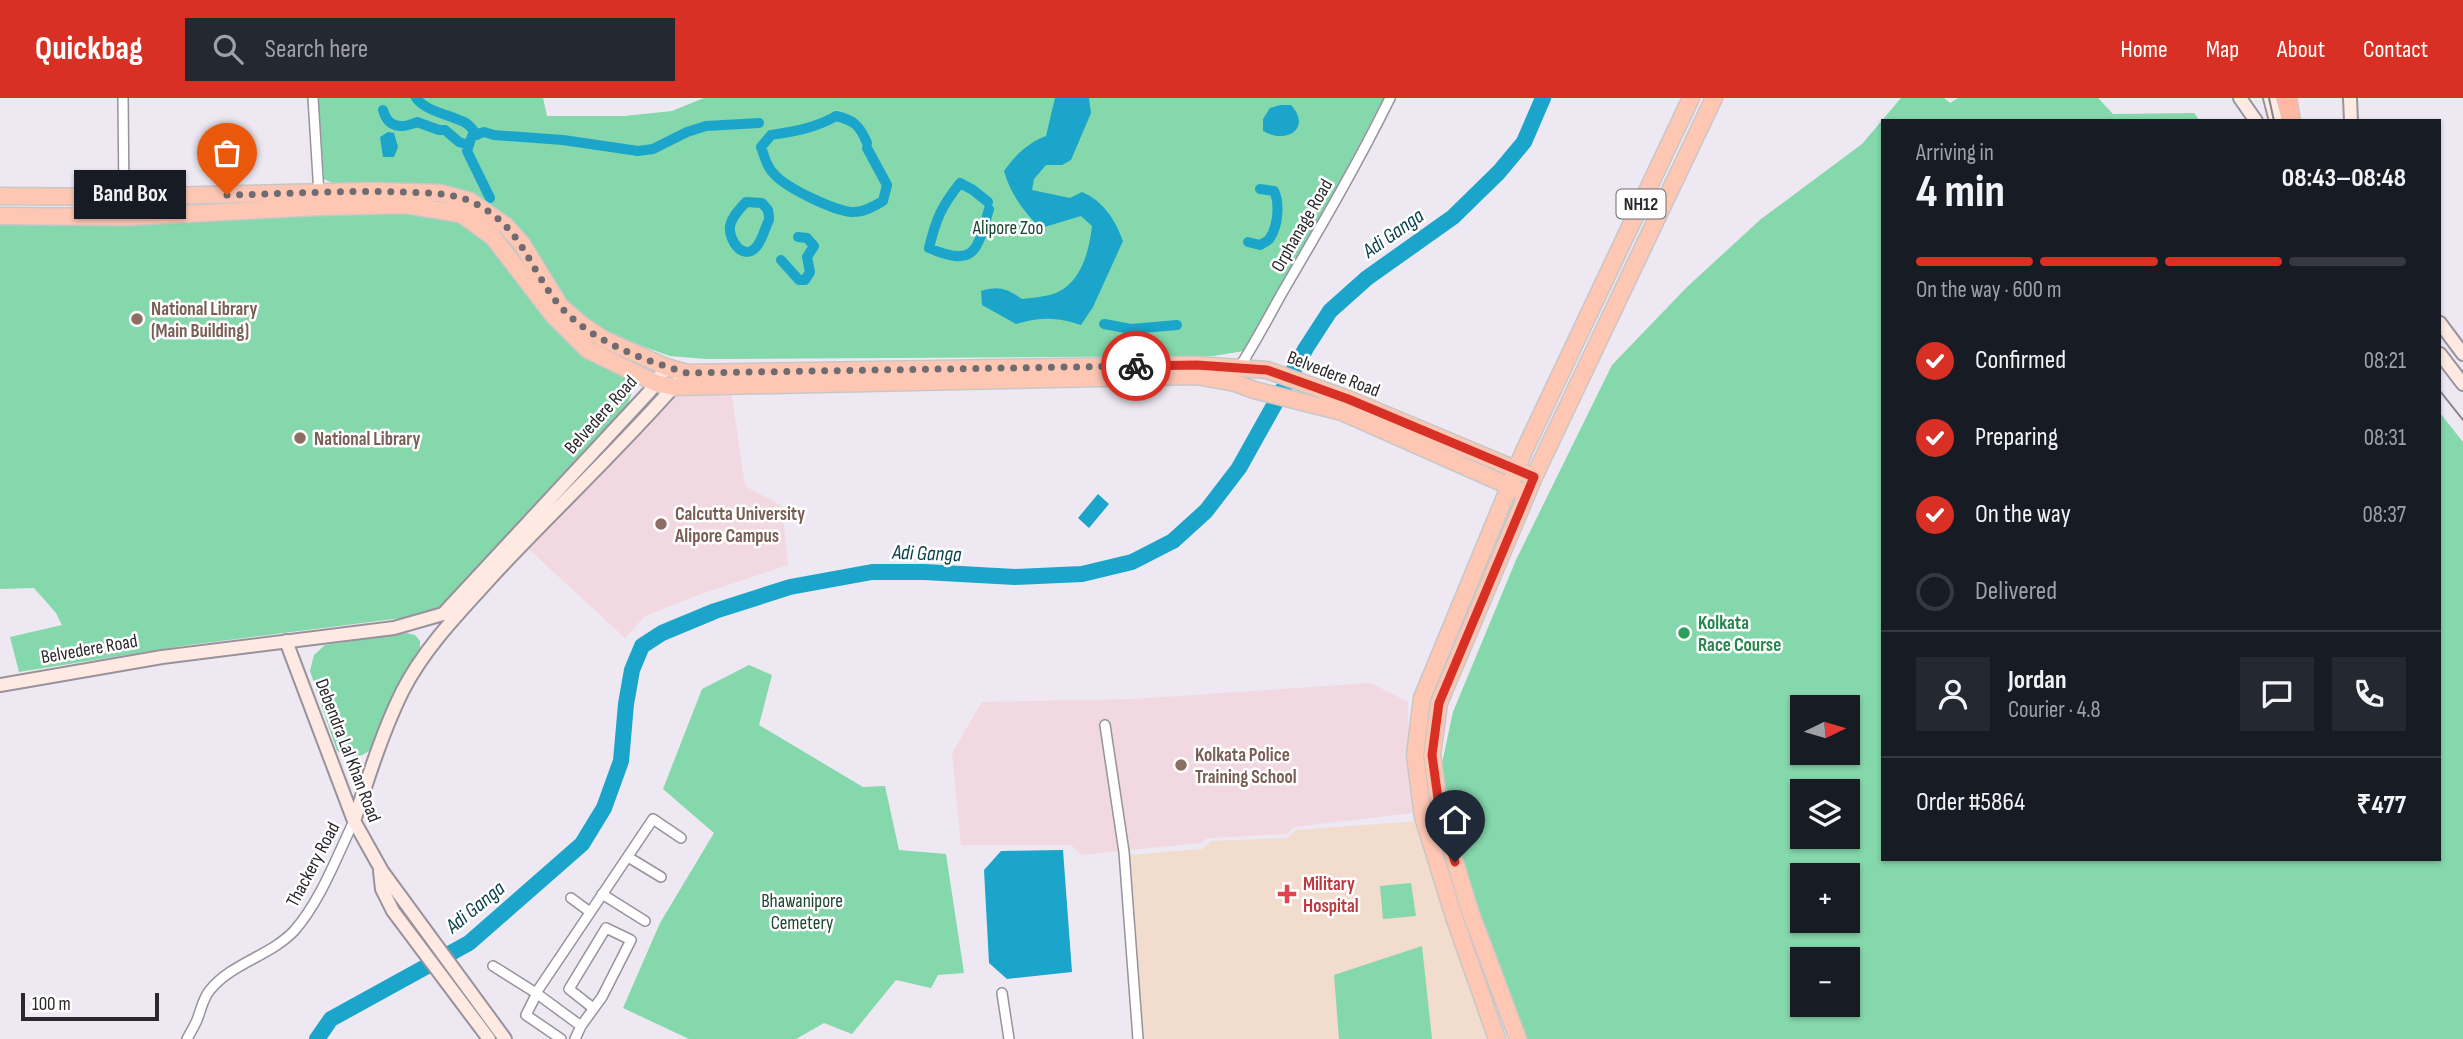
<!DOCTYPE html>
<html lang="en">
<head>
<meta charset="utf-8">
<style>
	body { margin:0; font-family:"Sofia Sans Condensed",sans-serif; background:#242831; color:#f1f3f6; height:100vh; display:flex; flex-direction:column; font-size:26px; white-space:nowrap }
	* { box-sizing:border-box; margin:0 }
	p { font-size:23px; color:#9ea1a6 }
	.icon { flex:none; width:38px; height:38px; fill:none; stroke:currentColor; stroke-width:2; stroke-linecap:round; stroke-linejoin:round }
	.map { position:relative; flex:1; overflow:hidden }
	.panel { position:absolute; left:1881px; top:21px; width:560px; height:742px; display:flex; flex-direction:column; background:#171b24; border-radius:0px; box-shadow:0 2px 5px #0004 }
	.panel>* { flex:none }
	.needle { width:46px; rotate:85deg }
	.buttons { position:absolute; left:1790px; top:597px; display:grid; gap:14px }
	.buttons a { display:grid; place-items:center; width:70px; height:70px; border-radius:0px; background:#171b24; box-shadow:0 2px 5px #0004; font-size:35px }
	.scale { position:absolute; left:21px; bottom:18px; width:138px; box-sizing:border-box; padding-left:7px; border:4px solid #2a282c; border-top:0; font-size:19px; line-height:24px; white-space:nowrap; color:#2a282c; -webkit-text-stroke:5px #fff; paint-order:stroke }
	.pin { position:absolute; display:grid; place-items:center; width:60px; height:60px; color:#fff; margin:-72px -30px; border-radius:50% 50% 50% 0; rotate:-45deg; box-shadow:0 0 7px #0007 }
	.pin .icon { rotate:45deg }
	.courier { position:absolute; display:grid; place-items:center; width:70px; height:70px; margin:-35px; border:5px solid #d93025; border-radius:50%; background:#fff; color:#222; box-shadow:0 2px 9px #0007 }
	.bubble { position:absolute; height:49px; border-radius:0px; background:#171b24; box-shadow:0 2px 5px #0004; font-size:23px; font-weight:700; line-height:49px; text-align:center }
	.overview em { font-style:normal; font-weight:700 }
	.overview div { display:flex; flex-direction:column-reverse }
	.overview { display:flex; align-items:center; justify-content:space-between; height:119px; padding:0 35px }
	h1 { font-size:46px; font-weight:700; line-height:52px }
	.bar { display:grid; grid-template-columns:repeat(4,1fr); gap:10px 7px; align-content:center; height:84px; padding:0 35px }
	.bar i { height:9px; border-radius:5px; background:#363941 }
	.bar .current { background:#d93025 }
	.bar p { grid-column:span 4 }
	.line { display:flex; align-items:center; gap:18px; padding:0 35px; border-top:2px solid #363941 }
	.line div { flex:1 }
	.round { display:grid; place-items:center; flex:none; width:74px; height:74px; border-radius:0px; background:#242831 }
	ol { padding:0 35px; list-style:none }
	li { display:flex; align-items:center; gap:21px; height:77px }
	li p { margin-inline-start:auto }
	li .icon { padding:7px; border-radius:50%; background:#d93025; color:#fff; stroke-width:4 }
	li:last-child { color:#9ea1a6 }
	li i { width:38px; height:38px; border:4px solid #363941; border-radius:50% }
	header { display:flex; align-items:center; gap:42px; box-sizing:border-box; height:98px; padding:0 35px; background:#d93025; color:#fff }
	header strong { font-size:33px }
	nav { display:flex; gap:38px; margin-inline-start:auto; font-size:24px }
	.search { width:490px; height:63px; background:#242831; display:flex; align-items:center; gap:18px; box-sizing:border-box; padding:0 24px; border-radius:0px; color:#9ea1a6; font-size:26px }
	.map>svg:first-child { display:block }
</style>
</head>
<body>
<header>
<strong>Quickbag</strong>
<div class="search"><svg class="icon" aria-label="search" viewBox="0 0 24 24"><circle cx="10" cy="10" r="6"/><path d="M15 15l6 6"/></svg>Search here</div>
<nav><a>Home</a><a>Map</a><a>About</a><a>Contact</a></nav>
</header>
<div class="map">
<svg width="2463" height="941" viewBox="0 0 2463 941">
	<rect width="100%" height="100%" fill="#ede8f2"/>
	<!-- education -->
	<path fill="#f2d9e1" d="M666 285 731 291 745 388 782 408 788 467 698 497 645 518 625 540 521 444Z
		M1371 585 1408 604 1410 679 1413 715 1294 729 1287 736 1208 740 1201 745 1081 757 1071 747H961L952 655 982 604 1133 601Z"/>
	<!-- medical -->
	<path fill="#f1dcce" d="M1420 723 1489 941H1141L1129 757 1202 751 1212 743 1287 740 1296 732Z"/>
	<!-- green -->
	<path fill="#85d7ac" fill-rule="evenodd" d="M318 0H543L547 18H624L672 13 704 0H1384L1317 127 1244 253 1213 258 706 261 670 258 597 232 568 207 524 136 499 112 462 93 430 88 396 86 340 89 324 81Z
		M1901 0H1944L1950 5 1958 0H2098L2113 16 2194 15 2200 23H1883V761H2440V315L2463 344V941H1526L1524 938 1480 817 1450 715 1442 665 1453 614 1516 462 1612 267 1687 189 1761 121 1862 46ZM1802 609H1848V654H1802ZM1802 693H1848V738H1802ZM1802 777H1848V822H1802ZM1802 861H1848V906H1802Z
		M404 108 475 126 593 249 639 275 627 308 572 373 441 515 182 548 19 574 10 539 62 527 56 515 34 490 0 491V121Z
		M407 535 415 537 420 543V552L398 588 369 653C357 662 349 659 337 653L310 573 314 557 325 547Z
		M749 567 772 577 759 627 863 689 885 688 899 752 946 756 964 875 938 877 931 890 896 882 852 936 824 925 796 941H689L623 910 660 825 714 735 663 691 702 591Z
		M1411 785 1416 818 1383 821 1380 788Z
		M1422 848 1432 941H1339L1334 877Z"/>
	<!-- water -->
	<path fill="#1ba5ca" d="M1055 0H1089L1091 15 1071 62 1062 67H1046L1034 81 1032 92 1070 100 1082 94C1103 103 1115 121 1123 143L1093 209 1081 227C1055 219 1042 219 1016 226L982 207 981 193C998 187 1008 191 1022 201 1031 200 1041 199 1050 197 1080 189 1089 155 1092 128L1081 118 1041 130C1024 115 1010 95 1004 73 1015 57 1028 45 1046 38Z
		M1280 7H1291C1312 30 1287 47 1263 33V21L1270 10Z
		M388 34 394 35 398 49 394 59H383L380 39Z
		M1098 396 1109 406 1089 430 1078 420Z
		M1063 752 1072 874 1007 881 989 865 984 772 1001 753Z"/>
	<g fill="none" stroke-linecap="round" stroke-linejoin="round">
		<!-- canal -->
		<path stroke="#1ba5ca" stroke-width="10" d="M416 0C425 13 450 17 464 24 469 26 473 32 477 37
			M383 12C388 30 401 31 417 24L439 32H445L459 44 469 47
			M867 50 887 87 883 103C873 109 862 115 851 114 833 112 789 91 776 78 767 70 765 60 761 49L771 37C795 33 816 30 836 18 854 22 860 28 867 45
			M490 100 467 53 472 38 484 34 494 37 563 42 638 53 653 51 687 34 706 28 759 25
			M988 104 973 92 960 85C941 109 936 121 929 150 976 170 977 152 989 111
			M769 122C765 130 762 142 757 148 744 165 728 142 730 128 732 118 740 111 746 104L762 105 768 112 769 119
			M1248 144 1260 147C1262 146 1269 142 1270 140 1278 128 1280 105 1274 93L1260 91
			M781 162 799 182H805L810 174 807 159 814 148 807 140 798 139
			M1104 226 1131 231 1177 227"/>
		<!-- river -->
		<path stroke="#1ba5ca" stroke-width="16" d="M317 941 331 921 469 845 582 746 604 710 621 663 626 606 632 572 642 548 662 535 715 513 790 489 872 474H924L1015 479 1082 476 1132 464 1173 443 1206 413 1239 370 1306 250 1330 213 1367 180 1453 119 1499 74 1524 44 1543 0"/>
		<!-- minor casing -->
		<g stroke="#97929b" stroke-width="12">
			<path id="minor" d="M123 0 124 99 127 119
				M313 0 319 96
				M1239 270C1255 245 1268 220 1282 195 1320 130 1357 67 1390 0
				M1105 627 1124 754 1138 941
				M628 759 661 779
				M602 796 645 823
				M571 800 590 814
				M493 868 536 895 581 928
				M536 895 653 721 681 740
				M537 895 526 917 561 941
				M1002 895 1009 941
				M187 941C190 935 194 929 197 922 201 912 203 900 210 892 232 865 270 858 294 833 321 802 336 760 354 723
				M575 941 581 928 602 899 631 842 606 830 569 891 593 910"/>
		</g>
		<!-- secondary casing -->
		<g stroke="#97929b" stroke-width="16">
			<path id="secondary" d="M2240 0 2256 23
				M2270 0 2276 23
				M2350 0 2351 23
				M2440 225 2463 256
				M2440 256 2463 286
				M286 543 354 723 382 773 505 941
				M0 587 162 559 394 530 443 516 650 293 666 269
				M354 723C368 680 382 635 402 594 425 548 463 511 497 473 556 410 620 350 677 285
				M380 773 382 791 393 813 489 941"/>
		</g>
		<!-- trunk casing -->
		<g stroke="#c8c7c8" stroke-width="19">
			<path id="trunk" d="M0 98 124 99 372 93 440 95 470 103 506 128 522 146 560 208 582 227 603 241 666 269 687 275 1197 267 1267 272 1348 301 1534 379
				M0 118 127 119 318 109 406 107 461 116 493 139 553 217 588 252 656 285 674 289 1196 278 1235 285 1254 292 1342 314 1527 396
				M1497 941 1454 819 1423 719 1415 657 1422 600 1524 353 1691 0
				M1518 941 1470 813 1440 715 1432 657 1439 605 1534 379 1714 0"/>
		</g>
		<!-- motorway casing -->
		<g stroke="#c8c7c8" stroke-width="21">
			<path id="motorway" d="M2287 0 2291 23"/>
		</g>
		<!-- minor -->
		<use href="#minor" stroke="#fff" stroke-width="9"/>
		<!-- secondary -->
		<use href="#secondary" stroke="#ffeae3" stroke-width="12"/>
		<!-- trunk -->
		<use href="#trunk" stroke="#fec7b4" stroke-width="16"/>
		<!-- motorway -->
		<use href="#motorway" stroke="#feb9a2" stroke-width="18"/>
		<!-- tram -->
		<path stroke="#858188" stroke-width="2" d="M2269 0 2274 23
			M2440 293 2463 322"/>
	</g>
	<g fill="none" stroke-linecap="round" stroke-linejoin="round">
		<!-- done -->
		<path stroke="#6e6b71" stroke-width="7" stroke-dasharray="0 12.6" d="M227 97C286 96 345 92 403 94 426 95 451 94 472 104 523 128 528 170 560 208 590 243 644 262 687 275L1136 268"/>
		<!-- route -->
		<path stroke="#d93025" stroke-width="9" d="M1136 268 1197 267 1267 272 1348 301 1534 379 1439 605 1432 657 1440 715 1455 764"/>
	</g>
	<!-- markers -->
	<g fill="#8d6e63" stroke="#fff" stroke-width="2.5">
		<circle cx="137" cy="221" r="7"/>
		<circle cx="300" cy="340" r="7"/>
		<circle cx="661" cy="426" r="7"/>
		<circle cx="1181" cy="667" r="7"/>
	</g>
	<circle fill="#2e9e5b" stroke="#fff" stroke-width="2.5" cx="1684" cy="535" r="7"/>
	<path fill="#e0444e" stroke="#fff" stroke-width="2.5" d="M1283.5 785.5h7v7h7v7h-7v7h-7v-7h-7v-7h7z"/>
	<g text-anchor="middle" stroke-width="5" stroke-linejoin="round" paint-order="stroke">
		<!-- shield labels -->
		<rect fill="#fff" stroke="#6a686b" stroke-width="2" x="1616.5" y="91.5" width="49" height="29" rx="5"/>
		<g font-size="18" font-weight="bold" fill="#2a282c">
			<text x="1641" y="112">NH12</text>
		</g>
		<!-- street labels -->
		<g font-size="19" fill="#2a282c" stroke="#fff">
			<text transform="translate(1301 127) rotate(-60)" y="7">Orphanage Road</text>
			<text transform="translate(1334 275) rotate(21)" y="7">Belvedere Road</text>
			<text transform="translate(600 316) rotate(-48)" y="7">Belvedere Road</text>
			<text transform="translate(89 550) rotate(-10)" y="7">Belvedere Road</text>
			<text transform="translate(349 652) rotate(69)" y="7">Debendra Lal Khan Road</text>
			<text transform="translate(312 766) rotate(-62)" y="7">Thackery Road</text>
		</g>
		<!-- park labels -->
		<g font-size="19" fill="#1b4531" stroke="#fff">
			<text x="1008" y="136">Alipore Zoo</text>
			<text x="802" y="809">Bhawanipore<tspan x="802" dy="22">Cemetery</tspan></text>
		</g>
		<!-- education labels -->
		<g font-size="19" font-weight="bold" fill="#785e54" stroke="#fff" text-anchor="start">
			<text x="151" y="217">National Library<tspan x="151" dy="22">(Main Building)</tspan></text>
			<text x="314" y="347">National Library</text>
			<text x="675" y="422">Calcutta University<tspan x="675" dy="22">Alipore Campus</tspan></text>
			<text x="1195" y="663">Kolkata Police<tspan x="1195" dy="22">Training School</tspan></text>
		</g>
		<!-- leisure labels -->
		<g font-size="19" font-weight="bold" fill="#27864d" stroke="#fff" text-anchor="start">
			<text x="1698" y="531">Kolkata<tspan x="1698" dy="22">Race Course</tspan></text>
		</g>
		<!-- health labels -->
		<g font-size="19" font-weight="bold" fill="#be3a42" stroke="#fff" text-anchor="start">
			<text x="1303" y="792">Military<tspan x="1303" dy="22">Hospital</tspan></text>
		</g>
		<!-- water labels -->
		<g font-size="21" font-style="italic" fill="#094150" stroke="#fff">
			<text transform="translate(1393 135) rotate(-35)" y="7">Adi Ganga</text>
			<text transform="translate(927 455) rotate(2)" y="7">Adi Ganga</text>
			<text transform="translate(475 809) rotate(-39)" y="7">Adi Ganga</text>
		</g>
	</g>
</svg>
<div class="buttons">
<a><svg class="needle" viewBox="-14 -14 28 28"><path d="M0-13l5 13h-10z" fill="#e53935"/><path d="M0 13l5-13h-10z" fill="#9ea1a6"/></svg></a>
<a><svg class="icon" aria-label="layers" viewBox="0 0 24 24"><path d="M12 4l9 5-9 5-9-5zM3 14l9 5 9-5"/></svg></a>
<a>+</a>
<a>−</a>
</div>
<div class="scale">100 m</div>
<div class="pin" style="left:227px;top:97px;background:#ea580c"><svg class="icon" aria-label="bag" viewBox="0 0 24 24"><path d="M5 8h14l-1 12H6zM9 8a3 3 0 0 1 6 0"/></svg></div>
<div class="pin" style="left:1455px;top:764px;background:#1f2937"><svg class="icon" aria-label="home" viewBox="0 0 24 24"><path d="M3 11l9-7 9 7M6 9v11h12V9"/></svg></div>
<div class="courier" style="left:1136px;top:268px"><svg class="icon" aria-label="bike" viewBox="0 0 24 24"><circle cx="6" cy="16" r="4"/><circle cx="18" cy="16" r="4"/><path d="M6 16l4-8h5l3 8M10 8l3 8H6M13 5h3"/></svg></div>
<div class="bubble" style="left:74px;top:72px;width:112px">Band Box</div>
<section class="panel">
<div class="overview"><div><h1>4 min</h1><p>Arriving in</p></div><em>08:43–08:48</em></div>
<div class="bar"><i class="current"></i><i class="current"></i><i class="current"></i><i></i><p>On the way · 600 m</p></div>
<ol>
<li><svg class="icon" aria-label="check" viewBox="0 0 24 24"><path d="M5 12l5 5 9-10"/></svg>Confirmed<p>08:21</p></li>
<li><svg class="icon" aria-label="check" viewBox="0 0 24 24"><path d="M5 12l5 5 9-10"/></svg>Preparing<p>08:31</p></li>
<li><svg class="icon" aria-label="check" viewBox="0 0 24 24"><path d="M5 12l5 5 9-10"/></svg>On the way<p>08:37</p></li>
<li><i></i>Delivered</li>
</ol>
<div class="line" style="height:126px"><a class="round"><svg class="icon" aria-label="person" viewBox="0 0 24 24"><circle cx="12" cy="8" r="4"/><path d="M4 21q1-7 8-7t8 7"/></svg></a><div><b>Jordan</b><p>Courier · 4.8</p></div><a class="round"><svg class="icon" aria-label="chat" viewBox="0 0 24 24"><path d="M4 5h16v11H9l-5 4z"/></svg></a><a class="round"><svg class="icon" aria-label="phone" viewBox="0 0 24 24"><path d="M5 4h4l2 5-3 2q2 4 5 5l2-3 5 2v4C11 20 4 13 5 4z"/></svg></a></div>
<div class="line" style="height:91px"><div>Order #5864</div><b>₹477</b></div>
</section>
</div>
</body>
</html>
